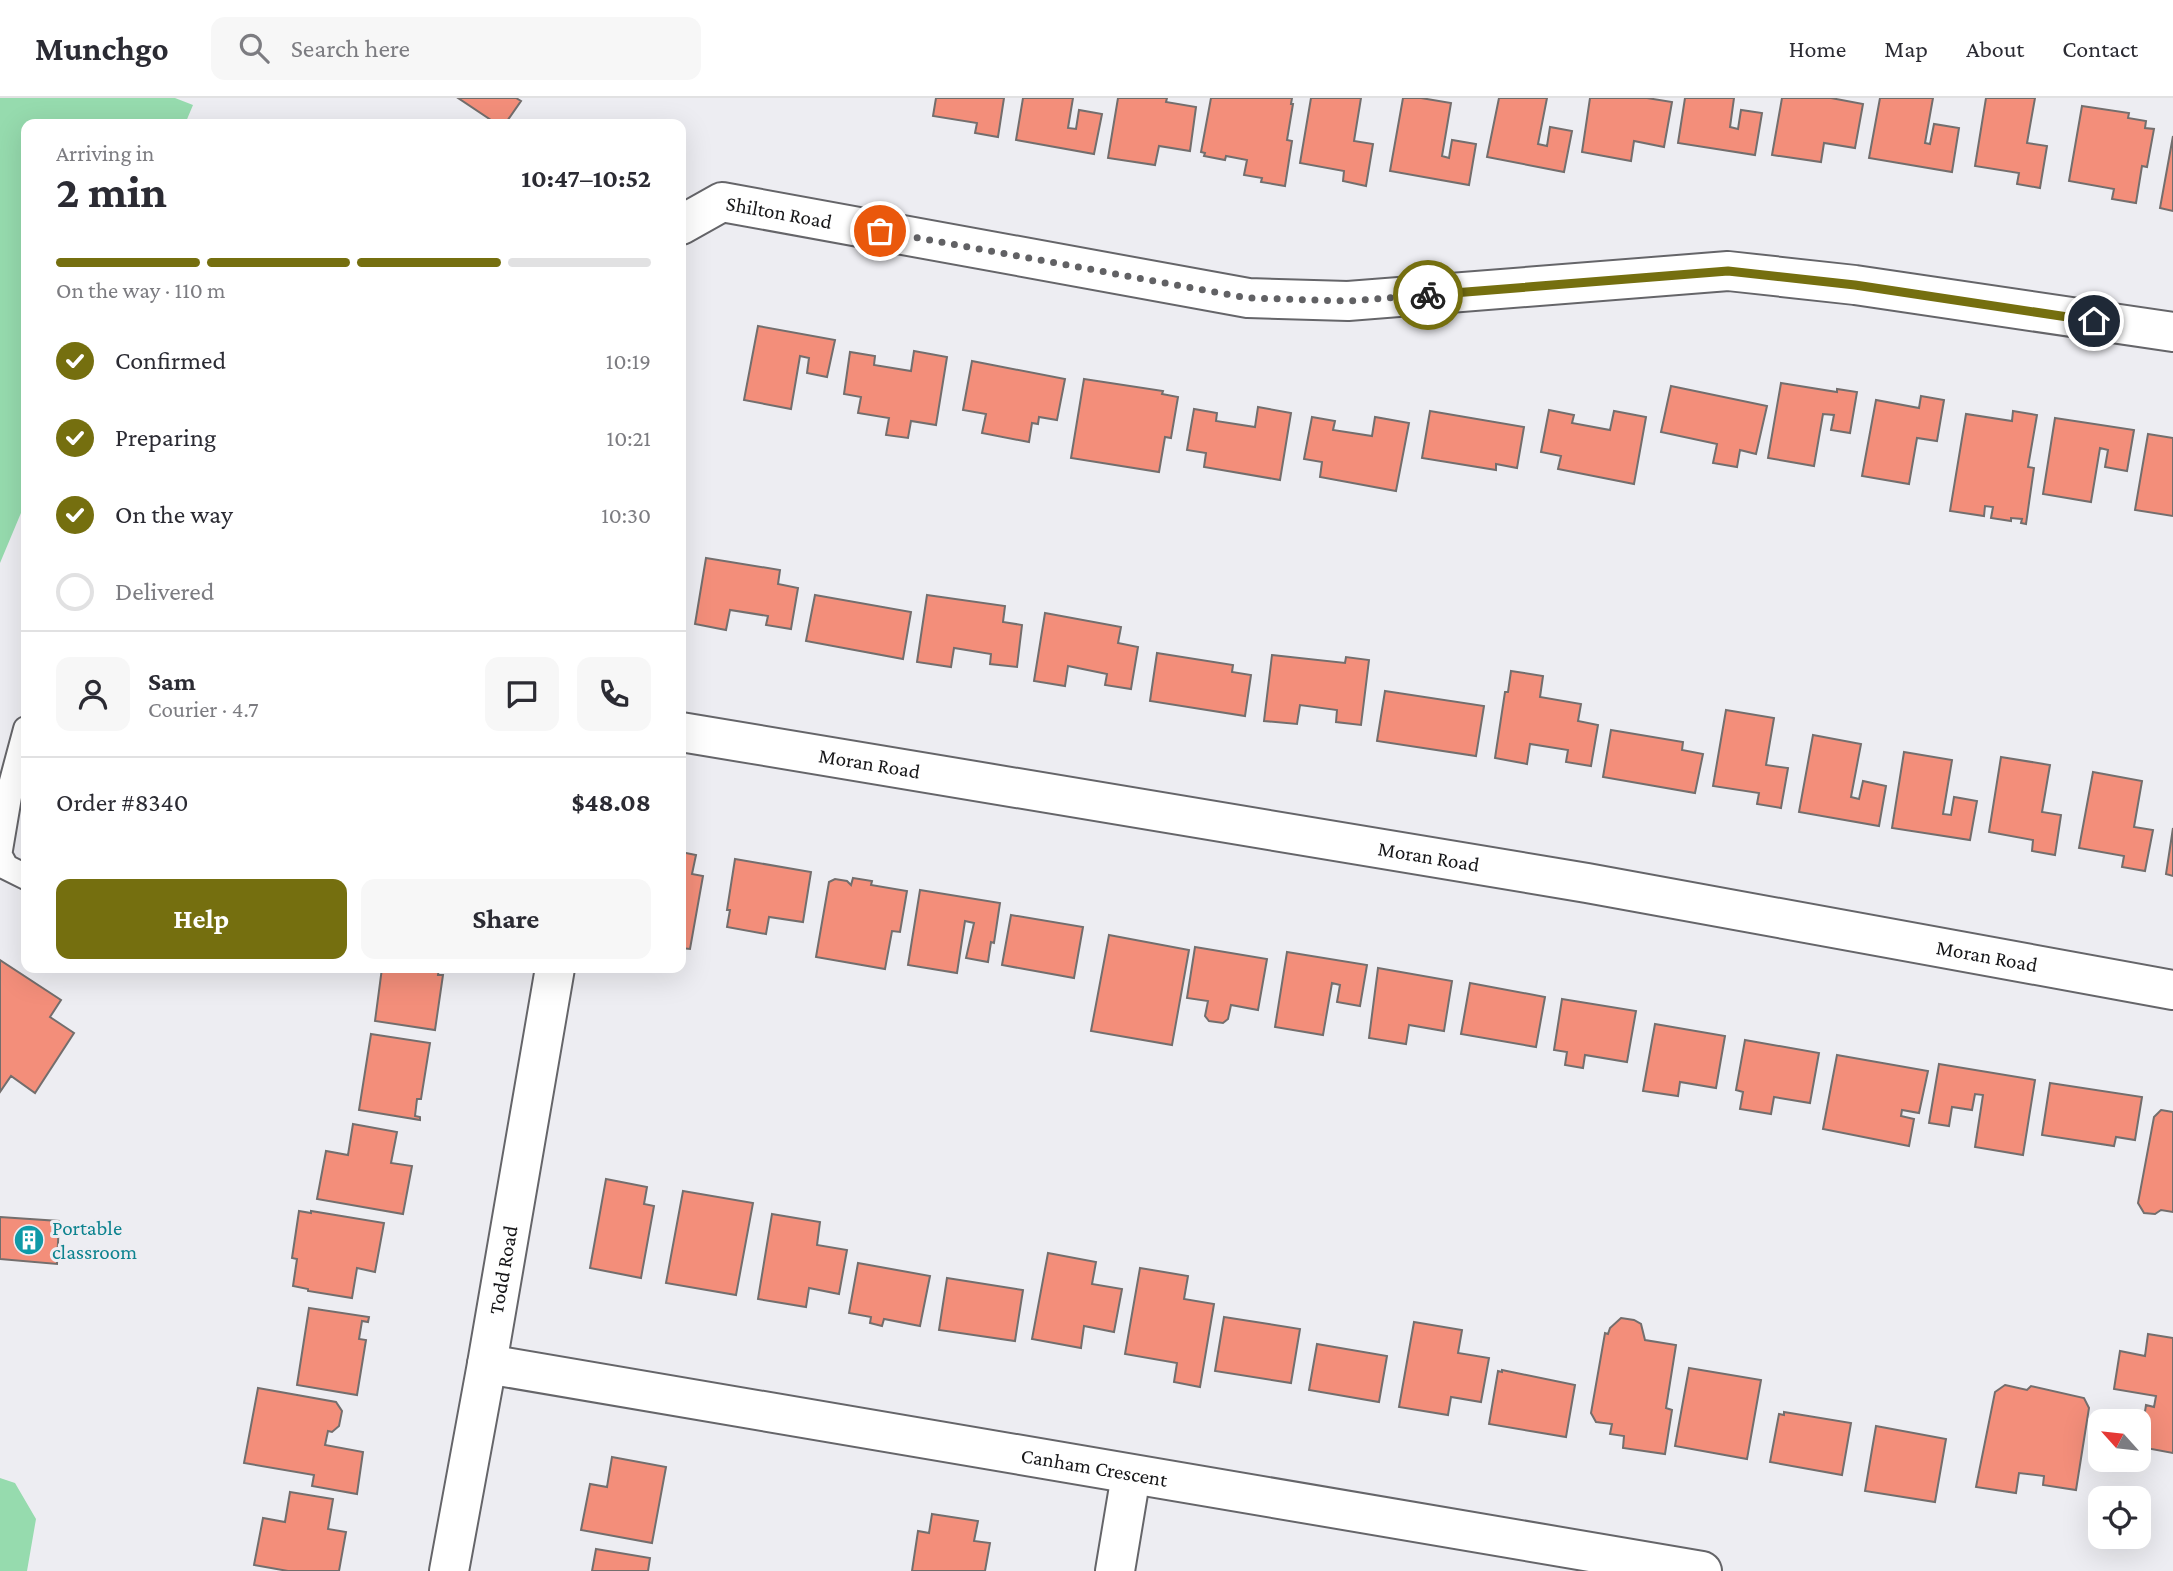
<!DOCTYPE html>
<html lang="en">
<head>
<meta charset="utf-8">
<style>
	body { margin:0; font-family:"Crimson Pro",serif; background:#f7f7f7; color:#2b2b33; height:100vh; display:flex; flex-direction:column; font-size:26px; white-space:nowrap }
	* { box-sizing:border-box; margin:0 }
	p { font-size:23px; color:#7c7c81 }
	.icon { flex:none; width:38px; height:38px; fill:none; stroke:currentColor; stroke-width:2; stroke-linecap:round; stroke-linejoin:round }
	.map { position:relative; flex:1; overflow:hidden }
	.sheet { position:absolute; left:21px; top:21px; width:665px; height:854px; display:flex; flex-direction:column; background:#fff; border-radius:14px; box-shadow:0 7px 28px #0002 }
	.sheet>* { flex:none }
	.needle { width:46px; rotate:297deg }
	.buttons { position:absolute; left:2088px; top:1311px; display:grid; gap:14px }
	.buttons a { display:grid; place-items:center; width:63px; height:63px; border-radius:14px; background:#fff; box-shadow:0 7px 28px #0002; font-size:35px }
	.pin { position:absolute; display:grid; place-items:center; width:60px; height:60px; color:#fff; margin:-30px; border:4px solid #fff; border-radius:50%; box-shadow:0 2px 7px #0007 }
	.courier { position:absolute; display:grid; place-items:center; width:70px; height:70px; margin:-35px; border:5px solid #756f0f; border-radius:50%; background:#fff; color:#222; box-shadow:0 2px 9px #0007 }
	.headline em { font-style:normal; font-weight:700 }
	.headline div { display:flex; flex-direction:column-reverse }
	.headline { display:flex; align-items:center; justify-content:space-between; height:119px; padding:0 35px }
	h1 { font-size:46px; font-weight:700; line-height:52px }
	.bar { display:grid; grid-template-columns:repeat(4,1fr); gap:10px 7px; align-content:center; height:84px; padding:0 35px }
	.bar i { height:9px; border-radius:5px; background:#e1e1e2 }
	.bar .active { background:#756f0f }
	.bar p { grid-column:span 4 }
	.line { display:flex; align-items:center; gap:18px; padding:0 35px; border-top:2px solid #e1e1e2 }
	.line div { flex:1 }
	.round { display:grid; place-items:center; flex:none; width:74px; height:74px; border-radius:14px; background:#f7f7f7 }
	ol { padding:0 35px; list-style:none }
	li { display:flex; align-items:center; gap:21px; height:77px }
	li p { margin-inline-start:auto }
	li .icon { padding:7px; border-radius:50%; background:#756f0f; color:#fff; stroke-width:4 }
	li:last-child { color:#7c7c81 }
	li i { width:38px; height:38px; border:4px solid #e1e1e2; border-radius:50% }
	.primary-button { display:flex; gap:14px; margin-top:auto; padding:14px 35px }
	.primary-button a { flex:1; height:80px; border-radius:14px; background:#756f0f; color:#fff; font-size:28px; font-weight:700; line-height:80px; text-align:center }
	.primary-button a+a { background:#f7f7f7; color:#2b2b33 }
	header { display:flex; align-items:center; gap:42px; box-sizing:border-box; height:98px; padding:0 35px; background:#fff; border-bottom:2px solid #e1e1e2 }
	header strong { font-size:33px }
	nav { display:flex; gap:38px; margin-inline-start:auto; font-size:24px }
	.search { width:490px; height:63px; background:#f7f7f7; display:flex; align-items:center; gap:18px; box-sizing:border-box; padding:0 24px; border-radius:14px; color:#7c7c81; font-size:26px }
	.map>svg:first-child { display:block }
</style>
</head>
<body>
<header>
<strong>Munchgo</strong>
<div class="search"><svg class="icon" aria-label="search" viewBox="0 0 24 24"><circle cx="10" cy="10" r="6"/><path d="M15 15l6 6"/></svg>Search here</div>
<nav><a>Home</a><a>Map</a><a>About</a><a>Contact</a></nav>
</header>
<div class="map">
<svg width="2173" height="1473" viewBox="0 0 2173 1473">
	<rect width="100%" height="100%" fill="#ededf2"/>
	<!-- green -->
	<path fill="#96dbae" d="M0 0H175L193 7 185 26H26V403L0 465Z
		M0 1380 15 1385 36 1421 27 1473H0Z"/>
	<!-- building -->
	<path fill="#f38e7a" stroke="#736e6d" stroke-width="2" d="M458 0H516L521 3 505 26H497Z
		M936 0H1004L998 39 975 35 977 25 933 18Z
		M1023 0H1073L1068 30 1076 31 1079 12 1102 16 1094 56 1016 42Z
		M1118 0H1167L1166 4 1196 9 1190 53 1159 48 1155 67 1108 60Z
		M1211 0H1292L1291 6H1293L1287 42 1292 43 1285 88 1261 84 1262 80 1244 77 1247 62 1226 58 1225 62 1204 58 1205 55 1201 54Z
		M1311 0H1361L1354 43 1373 46 1366 88 1343 83 1344 73 1300 65Z
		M1403 0H1421L1451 5 1442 58 1449 60 1452 42 1476 46 1469 87 1390 73Z
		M1499 0H1547L1538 46 1547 48 1550 29 1572 33 1564 74 1487 59Z
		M1590 0H1647L1672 4 1664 49 1634 43 1631 63 1582 54Z
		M1685 0H1734L1730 29 1738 31 1741 12 1762 15 1755 57 1678 45Z
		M1782 0H1831L1863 6 1855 50 1824 45 1821 64 1772 57Z
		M1880 0H1933L1925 45 1930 46 1934 26 1959 30 1952 74 1869 60Z
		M1986 0H2035L2027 45 2047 48 2040 90 2017 86 2019 75 1975 68Z
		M2082 8 2129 15 2128 20 2146 23 2145 30 2154 31 2147 69 2142 68 2136 105 2112 101 2114 91 2069 83Z
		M2173 38V113L2160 110Z
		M758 228 835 242 827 279 807 275 809 260 800 258 791 311 744 302Z
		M914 253 947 259 936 327 911 323 908 340 886 337 889 320 858 315 861 299 844 296 850 254 875 258 874 267 911 273Z
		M972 263 1065 281 1057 322 1039 319 1038 326 1032 325 1029 344 982 335 986 316 963 312Z
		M1084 281 1163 293 1162 296 1178 299 1171 340 1165 339 1159 374 1071 360Z
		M1781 285 1837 294V291L1857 294 1850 335 1831 332 1834 317 1823 316 1814 368 1768 360Z
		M1671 288 1767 308 1756 356 1740 352 1737 369 1713 365 1717 346 1661 334Z
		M1921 298 1944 302 1937 343 1917 340 1909 386 1862 378 1876 302 1919 310Z
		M1258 309 1291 315 1280 382 1204 369 1206 355 1187 352 1194 311 1217 315 1216 323 1255 329Z
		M1549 312 1574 317 1572 325 1610 332 1614 313 1646 319 1634 386 1558 371 1561 358 1541 354Z
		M1430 313 1524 329 1517 370 1496 366V372L1422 360Z
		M2013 313 2037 317 2028 369 2034 370 2026 426 2021 425 2022 421 2011 420V423L1991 420 1993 409 1985 408 1984 418 1950 413 1966 316 2012 323Z
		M1312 319 1335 323 1333 332 1372 338 1375 319 1409 325 1396 393 1320 379 1322 364 1304 361Z
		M2055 320 2134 332 2127 373 2105 369 2108 352 2100 350 2091 404 2043 396Z
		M2148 336 2173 340V418L2135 412Z
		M706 460 780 472 778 486 798 490 791 531 766 527 768 518 730 512 726 532 695 526Z
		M815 497 911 514 903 561 806 543Z
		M927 497 1005 508 1003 524 1022 527 1017 569 990 566 991 556 954 550 951 569 917 564Z
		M1045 515 1121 529 1118 545 1138 549 1131 591 1105 587 1107 576 1068 568 1065 588 1034 583Z
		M1157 555 1233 567 1232 574 1251 577 1245 618 1150 603Z
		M1272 557 1345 565 1346 559 1369 562 1361 627 1336 624 1337 612 1300 607 1297 626 1264 623Z
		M1511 573 1543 578 1540 599 1581 606 1578 623 1598 627 1591 668 1566 664 1568 652 1530 646 1527 666 1495 660 1505 594H1508Z
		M1385 593 1484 608 1476 658 1377 643Z
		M1726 612 1774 620 1766 667 1788 670 1781 710 1757 706 1759 695 1713 688Z
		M1611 632 1683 644 1682 652 1703 656 1695 695 1603 679Z
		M1813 637 1861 646 1851 699 1859 701 1863 683 1886 688 1879 728 1799 714Z
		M1904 654 1952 662 1943 716 1951 717 1954 699 1977 703 1970 742 1892 730Z
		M2001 659 2050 667 2042 714 2061 717 2055 757 2032 753 2033 742 1989 734Z
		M2093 674 2142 683 2134 729 2153 732 2145 773 2122 769 2124 758 2079 750Z
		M2173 730V778L2166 776Z
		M681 754 696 757 692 776 703 778 690 851 681 850Z
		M735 761 811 774 803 824 769 819 766 836 727 829 730 812H727Z
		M853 780 872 783 871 787 907 793 900 834 892 833 885 871 816 859 829 784 835 781 847 783 851 787Z
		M920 792 1000 805 994 845 991 844 988 864 966 860 974 825 965 823 957 875 908 867Z
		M1011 817 1083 829 1074 880 1002 867Z
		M1109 837 1189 852 1172 947 1091 933Z
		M1195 849 1267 861 1258 912 1231 907 1228 921 1223 925 1209 923 1205 918 1208 903 1187 900Z
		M1287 854 1367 867 1360 908 1337 904 1340 887 1332 885 1323 937 1275 929Z
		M0 862 61 902 50 919 74 935 35 995 11 978 0 994Z
		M382 870H439L438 877H443L435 932 375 923Z
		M1378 870 1452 883 1444 933 1409 927 1406 946 1369 940Z
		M1470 885 1545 899 1536 949 1461 936Z
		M1562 901 1636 913 1627 964 1585 957 1583 970 1565 967 1567 954 1554 952Z
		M1655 926 1725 938 1716 990 1680 984 1678 998 1643 993Z
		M371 936 430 945 421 1001H417L415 1018 420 1019V1022L359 1012Z
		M1745 942 1819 955 1810 1005 1774 999 1771 1016 1740 1011 1743 994 1736 992Z
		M1837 957 1928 973 1919 1015 1902 1012 1901 1018 1914 1021 1909 1048 1823 1031Z
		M1939 966 2035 982 2023 1057 1975 1049 1983 997 1975 996 1972 1012 1952 1009 1949 1028 1929 1025Z
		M2050 985 2142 999 2135 1042 2116 1039 2114 1048 2042 1037Z
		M2161 1012 2173 1014V1114L2161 1112 2155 1116 2144 1115 2138 1105 2154 1019Z
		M353 1026 397 1034 391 1065 412 1068 403 1116 317 1101 326 1053 348 1057Z
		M606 1081 647 1089 644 1106 654 1108 641 1180 590 1170Z
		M683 1093 753 1105 736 1197 666 1185Z
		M299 1113 311 1115V1113L384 1125 375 1174 357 1170 352 1200 308 1193V1191L293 1188 297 1161 292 1160Z
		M772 1116 820 1124 817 1147 847 1152 839 1196 809 1190 806 1209 758 1201Z
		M0 1119 59 1123 57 1166 0 1161Z
		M1048 1155 1096 1164 1092 1186 1122 1191 1114 1234 1084 1228 1081 1250 1032 1241Z
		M858 1165 930 1178 920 1228 884 1221 882 1228 870 1225 871 1219 849 1215Z
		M1140 1170 1188 1178 1184 1201 1214 1206 1200 1289 1174 1284 1177 1265 1125 1256Z
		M947 1180 1023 1192 1015 1243 939 1232Z
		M309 1210 369 1219 368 1224 362 1223 359 1241 366 1242 357 1297 297 1287Z
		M1224 1219 1300 1231 1291 1285 1215 1273Z
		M1621 1220 1634 1222 1641 1226 1645 1242 1676 1247 1666 1310 1672 1312 1665 1356 1623 1350 1624 1338 1610 1336 1612 1326 1596 1324 1591 1315 1605 1235 1608 1236 1610 1230Z
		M1414 1224 1462 1232 1458 1255 1489 1260 1481 1304 1451 1299 1448 1317 1399 1309Z
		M2148 1236 2173 1240V1355L2146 1350 2148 1334 2142 1333 2146 1307 2154 1309 2156 1298 2114 1291 2120 1253 2145 1258Z
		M1317 1246 1387 1258 1379 1304 1309 1292Z
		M1689 1270 1761 1282 1747 1361 1675 1348Z
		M1502 1272 1575 1287 1566 1339 1489 1326 1498 1273 1502 1274Z
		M2005 1287 2027 1292 2031 1288 2084 1300 2089 1310 2076 1392 2043 1387 2044 1378 2019 1375 2016 1395 1976 1389 1995 1294Z
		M258 1290 336 1304 342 1313 339 1328 332 1334 328 1333 325 1347 363 1354 357 1396 312 1388 314 1377 244 1365Z
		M1784 1314 1851 1325 1842 1377 1770 1364 1779 1316 1784 1317Z
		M1876 1328 1946 1341 1935 1404 1865 1393Z
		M612 1359 666 1369 652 1445 581 1432 590 1386 607 1389Z
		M290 1394 333 1401 328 1431 346 1434 339 1473H288L254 1467 263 1420 285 1424Z
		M932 1416 978 1423 974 1443 990 1445 985 1473H912L918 1433 929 1435Z
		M596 1451 650 1460 648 1473H592Z"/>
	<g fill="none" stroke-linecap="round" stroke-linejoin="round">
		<!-- lane casing -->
		<g stroke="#656569" stroke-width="28">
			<path id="lane" d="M0 752 11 687 26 631
				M0 758 6 769 26 779"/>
		</g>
		<!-- street casing -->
		<g stroke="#656569" stroke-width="42">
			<g id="street">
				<path id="s1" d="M681 127 722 104 1248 200 1348 203 1728 173 1855 187 2173 234"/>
				<path id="s2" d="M681 634 1587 785 2173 892"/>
				<path id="s3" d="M487 1266 1702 1473"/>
				<path id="s4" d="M449 1473 487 1266 555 870"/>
				<path d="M1115 1473 1131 1377"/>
			</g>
		</g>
		<!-- lane -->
		<use href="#lane" stroke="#fff" stroke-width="24"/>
		<!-- street -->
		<use href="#street" stroke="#fff" stroke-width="38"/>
	</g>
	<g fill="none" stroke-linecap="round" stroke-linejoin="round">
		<!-- done -->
		<path stroke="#616164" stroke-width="7" stroke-dasharray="0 12.6" d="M880 133 1248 200 1348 203 1428 197"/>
		<!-- route -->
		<path stroke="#756f0f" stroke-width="9" d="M1428 197 1728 173 1855 187 2094 223"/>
	</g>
	<!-- icons -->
	<defs>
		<g id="building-disc" transform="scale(1.575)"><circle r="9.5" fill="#0f9aa8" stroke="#ededf2"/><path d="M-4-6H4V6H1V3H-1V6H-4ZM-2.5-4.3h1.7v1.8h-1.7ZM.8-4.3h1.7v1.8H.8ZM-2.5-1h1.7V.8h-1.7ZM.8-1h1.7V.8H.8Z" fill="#fff"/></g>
	</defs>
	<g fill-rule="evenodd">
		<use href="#building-disc" x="29" y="1142"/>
	</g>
	<g text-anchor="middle" stroke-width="6" stroke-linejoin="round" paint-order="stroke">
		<!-- street labels -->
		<g font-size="21" fill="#161618" stroke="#ededf2">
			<text dy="7" stroke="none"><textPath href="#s1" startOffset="105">Shilton Road</textPath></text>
			<text dy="7" stroke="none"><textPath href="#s2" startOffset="191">Moran Road</textPath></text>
			<text dy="7" stroke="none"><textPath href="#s2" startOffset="758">Moran Road</textPath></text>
			<text dy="7" stroke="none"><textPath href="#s2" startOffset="1325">Moran Road</textPath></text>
			<text dy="7" stroke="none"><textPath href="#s4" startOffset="306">Todd Road</textPath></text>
			<text dy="7" stroke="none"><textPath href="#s3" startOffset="616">Canham Crescent</textPath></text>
		</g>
		<!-- culture labels -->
		<g font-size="21" fill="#0d838f" stroke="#ededf2" text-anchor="start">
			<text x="52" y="1137">Portable<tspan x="52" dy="24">classroom</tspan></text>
		</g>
	</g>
</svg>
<div class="buttons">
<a><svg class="needle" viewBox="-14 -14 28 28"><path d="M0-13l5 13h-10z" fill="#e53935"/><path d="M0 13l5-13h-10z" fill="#7c7c81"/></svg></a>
<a><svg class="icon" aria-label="locate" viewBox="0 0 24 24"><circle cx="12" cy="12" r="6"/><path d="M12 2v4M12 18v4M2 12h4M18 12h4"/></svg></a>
</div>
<div class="pin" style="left:880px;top:133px;background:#ea580c"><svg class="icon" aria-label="bag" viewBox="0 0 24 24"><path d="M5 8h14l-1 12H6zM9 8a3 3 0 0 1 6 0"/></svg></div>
<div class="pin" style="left:2094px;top:223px;background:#1f2937"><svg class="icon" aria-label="home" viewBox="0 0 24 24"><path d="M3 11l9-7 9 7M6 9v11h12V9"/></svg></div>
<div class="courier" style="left:1428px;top:197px"><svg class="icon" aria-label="bike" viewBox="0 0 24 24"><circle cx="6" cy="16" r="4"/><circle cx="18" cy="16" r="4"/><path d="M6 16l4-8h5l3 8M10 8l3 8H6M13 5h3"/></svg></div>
<section class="sheet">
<div class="headline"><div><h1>2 min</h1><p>Arriving in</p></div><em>10:47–10:52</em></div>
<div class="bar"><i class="active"></i><i class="active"></i><i class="active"></i><i></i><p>On the way · 110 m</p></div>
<ol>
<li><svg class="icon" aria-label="check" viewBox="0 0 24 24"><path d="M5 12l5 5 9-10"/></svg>Confirmed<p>10:19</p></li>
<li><svg class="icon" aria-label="check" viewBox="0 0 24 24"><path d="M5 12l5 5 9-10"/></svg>Preparing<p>10:21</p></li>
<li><svg class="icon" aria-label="check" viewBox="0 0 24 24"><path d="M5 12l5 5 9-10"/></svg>On the way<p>10:30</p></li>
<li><i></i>Delivered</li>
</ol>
<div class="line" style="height:126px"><a class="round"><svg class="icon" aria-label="person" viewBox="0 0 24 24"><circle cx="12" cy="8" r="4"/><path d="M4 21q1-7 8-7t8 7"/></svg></a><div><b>Sam</b><p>Courier · 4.7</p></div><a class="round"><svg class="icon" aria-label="chat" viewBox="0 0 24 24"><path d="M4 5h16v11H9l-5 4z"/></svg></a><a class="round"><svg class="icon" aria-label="phone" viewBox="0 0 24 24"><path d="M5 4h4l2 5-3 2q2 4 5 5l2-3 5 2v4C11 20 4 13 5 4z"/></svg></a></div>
<div class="line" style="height:91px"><div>Order #8340</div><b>$48.08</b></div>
<div class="primary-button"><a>Help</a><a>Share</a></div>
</section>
</div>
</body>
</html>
